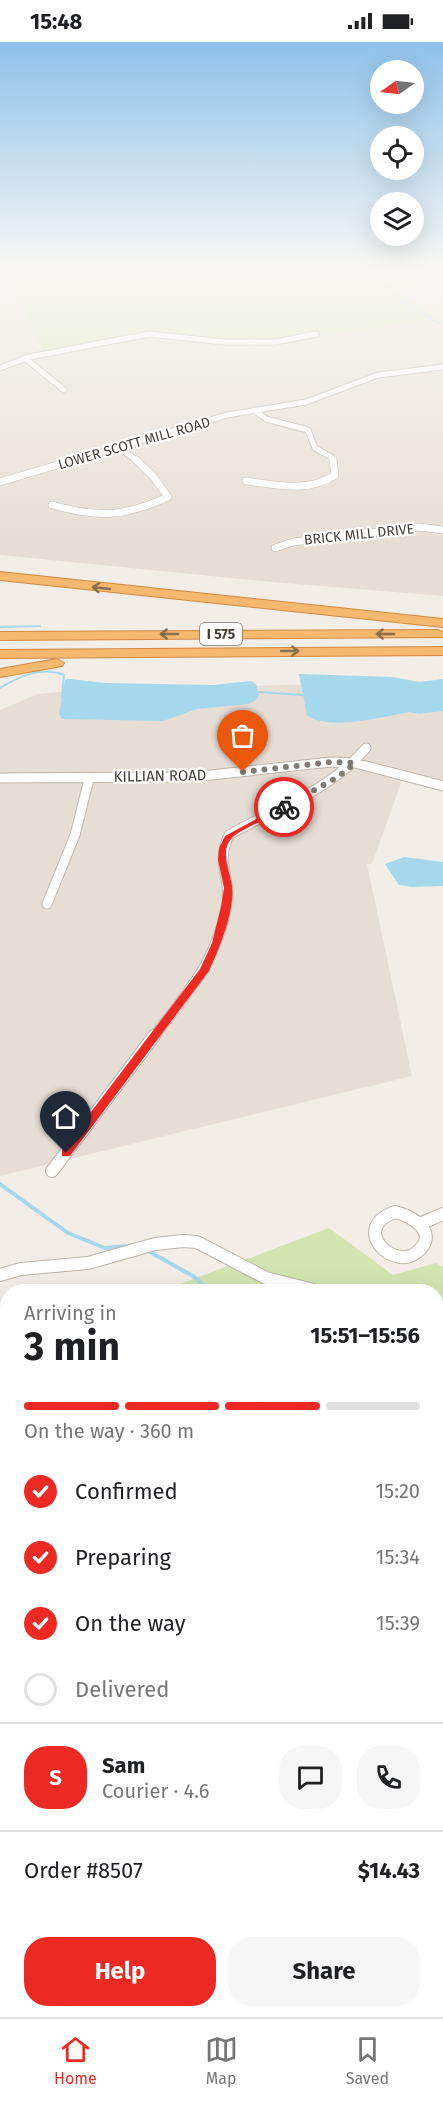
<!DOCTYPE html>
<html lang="en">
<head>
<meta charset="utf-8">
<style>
	body { margin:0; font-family:"Fira Sans",sans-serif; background:#f6f6f6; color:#202124; height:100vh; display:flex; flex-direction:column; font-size:22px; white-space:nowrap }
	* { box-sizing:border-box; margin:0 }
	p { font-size:20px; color:#757577 }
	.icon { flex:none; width:33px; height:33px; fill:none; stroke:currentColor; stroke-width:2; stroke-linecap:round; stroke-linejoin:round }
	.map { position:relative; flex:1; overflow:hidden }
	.details { position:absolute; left:0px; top:1242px; width:444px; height:734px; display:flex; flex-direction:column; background:#fff; border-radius:24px 24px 0 0; box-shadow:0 6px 24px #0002 }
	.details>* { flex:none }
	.needle { width:39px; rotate:256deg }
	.tools { position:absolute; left:370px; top:18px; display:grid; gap:12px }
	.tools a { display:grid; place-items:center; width:54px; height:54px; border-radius:50%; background:#fff; box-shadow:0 6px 24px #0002; font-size:30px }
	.pin { position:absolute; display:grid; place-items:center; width:51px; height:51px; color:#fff; margin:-62px -26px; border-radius:50% 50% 50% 0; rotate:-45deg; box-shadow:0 0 6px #0007 }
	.pin .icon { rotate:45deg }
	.courier { position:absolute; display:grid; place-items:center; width:60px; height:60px; margin:-30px; border:4px solid #ed2923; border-radius:50%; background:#fff; color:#222; box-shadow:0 2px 8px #0007 }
	.headline em { font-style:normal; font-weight:700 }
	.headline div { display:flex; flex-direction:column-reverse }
	.headline { display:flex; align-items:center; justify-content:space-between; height:102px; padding:0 24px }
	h1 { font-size:39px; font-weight:700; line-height:45px }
	.bar { display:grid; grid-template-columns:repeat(4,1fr); gap:9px 6px; align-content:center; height:72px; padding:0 24px }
	.bar i { height:8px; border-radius:4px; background:#e0e0e0 }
	.bar .on { background:#ed2923 }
	.bar p { grid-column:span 4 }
	.line { display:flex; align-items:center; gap:15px; padding:0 24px; border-top:2px solid #e0e0e0 }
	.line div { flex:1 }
	.round { display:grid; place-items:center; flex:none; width:63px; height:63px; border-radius:24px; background:#f6f6f6 }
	ol { padding:0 24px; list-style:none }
	li { display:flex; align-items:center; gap:18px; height:66px }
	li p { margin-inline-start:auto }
	li .icon { padding:6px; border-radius:50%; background:#ed2923; color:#fff; stroke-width:4 }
	li:last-child { color:#757577 }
	li i { width:33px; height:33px; border:3px solid #e0e0e0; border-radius:50% }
	.cta { display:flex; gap:12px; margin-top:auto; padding:12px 24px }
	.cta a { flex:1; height:69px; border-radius:24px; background:#ed2923; color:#fff; font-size:24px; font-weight:700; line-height:69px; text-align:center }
	.cta a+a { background:#f6f6f6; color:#202124 }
	.status { display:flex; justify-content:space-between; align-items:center; height:42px; padding:0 30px; background:#fff; direction:ltr }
	.status svg { height:16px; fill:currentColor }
	.tab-bar { display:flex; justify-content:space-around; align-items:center; height:84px; border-top:2px solid #e0e0e0; background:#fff; font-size:16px; color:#757577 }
	.tab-bar a { display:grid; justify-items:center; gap:3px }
	.tab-bar .on { color:#ed2923 }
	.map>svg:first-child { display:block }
</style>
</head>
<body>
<div class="status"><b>15:48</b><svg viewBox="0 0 49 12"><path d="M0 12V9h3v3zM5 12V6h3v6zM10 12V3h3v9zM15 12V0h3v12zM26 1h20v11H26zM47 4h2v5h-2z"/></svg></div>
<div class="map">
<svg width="443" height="1975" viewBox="0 0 443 1975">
	<rect width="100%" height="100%" fill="#f2ede7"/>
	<!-- residential -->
	<path fill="#e6ded5" d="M0 229 145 292 282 300 435 275 390 245 443 236V554L272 540 0 513Z
		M443 639V744L404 733 372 822H367L412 1034 0 1134V668L38 652 84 648Z
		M0 1438 8 1444V1968H292L295 1975H0Z"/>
	<!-- green -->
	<path fill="#d3e4b1" d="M0 227H443V236L391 245 436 275 282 300 205 299 145 292 44 311 5 230 0 229Z
		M329 1186 393 1233 436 1221 443 1225V1975H295L292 1968H436V1250H159Z
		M7 1306H8L7 1444 0 1438V1309Z"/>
	<!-- water -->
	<path fill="#a6d8ec" d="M299 632 392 635 420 640 443 637V669L419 672 410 670C385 674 328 690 307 673Z
		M69 637 106 641 213 643 251 639 256 642 259 653 255 659 248 662 197 667 163 679 62 677 59 672 65 638Z
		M404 815 443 820V844L412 845 399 843 385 822Z"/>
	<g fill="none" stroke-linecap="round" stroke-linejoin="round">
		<!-- stream-far2 -->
		<path stroke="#a6d8ec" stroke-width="1.5" d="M372 227 401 259 441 282"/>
		<!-- stream-far1 -->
		<path stroke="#a6d8ec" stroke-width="2" d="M0 585 40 584
			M0 646C20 634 41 624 64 633L62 655
			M259 650 303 653"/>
		<!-- stream -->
		<path stroke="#a6d8ec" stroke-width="4" d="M0 1142 68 1191 105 1206 129 1204
			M150 1210 193 1234 211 1250
			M436 1385 443 1388"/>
		<!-- minor-far3 casing -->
		<g stroke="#bdb4aa" stroke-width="7">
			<path id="minor-far3" d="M25 316 64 348
				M0 326 29 315 149 292 224 300H276L316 292
				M254 368 266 377 308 388 315 406 331 415 334 420
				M119 405 138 420
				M69 420 227 373 306 360 378 333 443 325"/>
		</g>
		<!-- minor-far2 casing -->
		<g stroke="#bdb4aa" stroke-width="8">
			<path id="minor-far2" d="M246 439C276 443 309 451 335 433L333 418
				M0 440 74 418
				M52 463C98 476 124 475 168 455L152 433 136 418
				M275 506 293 500 419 485 443 488"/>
		</g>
		<!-- minor-far1 casing -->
		<g stroke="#bdb4aa" stroke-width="11">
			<path id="minor-far1" d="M0 736 170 735 211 733 331 720 355 721 443 744
				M47 862 75 793 89 737
				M153 996C186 952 219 917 227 860 231 833 215 823 229 793 277 765 329 750 366 706"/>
		</g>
		<!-- minor casing -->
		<g stroke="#bdb4aa" stroke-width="14">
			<path id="minor" d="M52 1129 154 994
				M395 1170C413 1174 440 1191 417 1210 394 1230 349 1186 395 1170Z
				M422 1181 443 1172
				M0 1233 21 1227 88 1221 155 1202 183 1199 197 1200 266 1236 322 1250
				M436 1298 443 1301"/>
		</g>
		<!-- tertiary casing -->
		<g stroke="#bdb4aa" stroke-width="2">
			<path id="tertiary" d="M0 1684 8 1689V1720L2 1717 0 1714Z
				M104 1968H124L127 1975H107Z"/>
		</g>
		<!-- motorway casing -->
		<g stroke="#d48b3f" stroke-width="2">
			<path id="motorway" d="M0 530 443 577V585L0 538Z
				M438 588 443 590V595L0 598V590Z
				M443 605V613L0 616V608Z
				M57 617 64 621 62 624 0 635V627Z"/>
		</g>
		<!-- minor-far3 -->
		<use href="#minor-far3" stroke="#fff" stroke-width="5"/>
		<!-- minor-far2 -->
		<use href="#minor-far2" stroke="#fff" stroke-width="7"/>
		<!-- minor-far1 -->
		<use href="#minor-far1" stroke="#fff" stroke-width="9"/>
		<!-- minor -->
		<use href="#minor" stroke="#fff" stroke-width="12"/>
		<!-- tertiary -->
		<use href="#tertiary" fill="#fff" fill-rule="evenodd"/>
		<!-- motorway -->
		<use href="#motorway" fill="#f5b86f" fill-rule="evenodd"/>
	</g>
	<!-- one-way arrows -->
	<defs><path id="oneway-shaft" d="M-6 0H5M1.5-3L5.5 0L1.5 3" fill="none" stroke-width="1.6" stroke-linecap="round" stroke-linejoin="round" transform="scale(1.5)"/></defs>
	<g stroke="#8b6e4d">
		<use href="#oneway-shaft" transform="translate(101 546) rotate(-174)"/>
		<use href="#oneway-shaft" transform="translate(169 592) rotate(180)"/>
		<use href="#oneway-shaft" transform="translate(385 592) rotate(-180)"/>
		<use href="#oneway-shaft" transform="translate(290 609)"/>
	</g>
	<!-- sky -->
	<linearGradient id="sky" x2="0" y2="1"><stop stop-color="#8dc2ea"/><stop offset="0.45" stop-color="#f9f7f4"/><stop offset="1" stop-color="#f9f7f4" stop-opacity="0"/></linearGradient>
	<rect width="443" height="504" fill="url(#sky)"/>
	<!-- route -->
	<path fill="#ed2923" d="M284 762 288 765 287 767C274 774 243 786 233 795 219 808 230 829 232 844 235 869 219 907 209 929L70 1114H62V1108L200 927 212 901 221 865 224 846 218 818 219 806 225 794Z"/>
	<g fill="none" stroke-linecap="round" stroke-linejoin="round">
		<!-- done -->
		<path stroke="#827b74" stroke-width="6" stroke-dasharray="0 10.8" d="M243 730 331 720 355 721 338 735 284 765"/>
	</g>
	<g text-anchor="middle" stroke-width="4.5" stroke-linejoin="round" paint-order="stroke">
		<!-- far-street labels -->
		<g font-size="14" fill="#453d36" stroke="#fff">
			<text transform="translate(134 401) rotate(-16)" y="5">LOWER SCOTT MILL ROAD</text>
			<text transform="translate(359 492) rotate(-6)" y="5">BRICK MILL DRIVE</text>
		</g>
		<!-- shield labels -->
		<rect fill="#fff" stroke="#7d7772" stroke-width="1.5" x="200" y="581" width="42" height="22" rx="4.5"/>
		<g font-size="14" font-weight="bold" fill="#453d36">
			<text x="221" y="597">I 575</text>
		</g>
		<!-- street labels -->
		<g font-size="15" fill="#453d36" stroke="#fff">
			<text transform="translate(160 734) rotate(-1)" y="5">KILLIAN ROAD</text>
		</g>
	</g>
</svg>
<div class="tools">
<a><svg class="needle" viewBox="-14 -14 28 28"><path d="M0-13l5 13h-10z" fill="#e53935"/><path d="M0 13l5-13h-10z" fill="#757577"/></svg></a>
<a><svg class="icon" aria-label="locate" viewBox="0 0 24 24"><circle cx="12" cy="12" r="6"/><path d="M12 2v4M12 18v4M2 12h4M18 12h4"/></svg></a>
<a><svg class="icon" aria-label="layers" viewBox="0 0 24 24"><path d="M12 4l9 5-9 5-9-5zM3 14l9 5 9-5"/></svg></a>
</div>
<div class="pin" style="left:243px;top:730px;background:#ea580c"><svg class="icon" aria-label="bag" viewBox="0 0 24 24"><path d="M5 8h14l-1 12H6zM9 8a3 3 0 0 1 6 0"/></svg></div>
<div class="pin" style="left:66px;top:1111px;background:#1f2937"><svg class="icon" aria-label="home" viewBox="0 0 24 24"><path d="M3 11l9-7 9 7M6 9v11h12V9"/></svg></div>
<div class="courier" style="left:284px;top:765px"><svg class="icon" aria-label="bike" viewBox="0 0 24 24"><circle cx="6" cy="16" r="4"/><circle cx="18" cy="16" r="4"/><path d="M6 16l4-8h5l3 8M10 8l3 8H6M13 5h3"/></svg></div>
<section class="details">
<div class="headline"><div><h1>3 min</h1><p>Arriving in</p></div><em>15:51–15:56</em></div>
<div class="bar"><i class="on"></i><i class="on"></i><i class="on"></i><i></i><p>On the way · 360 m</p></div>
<ol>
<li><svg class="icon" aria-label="check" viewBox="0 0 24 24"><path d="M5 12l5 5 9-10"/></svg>Confirmed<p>15:20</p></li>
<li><svg class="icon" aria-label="check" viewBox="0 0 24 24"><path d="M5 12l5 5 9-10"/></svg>Preparing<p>15:34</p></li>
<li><svg class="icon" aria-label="check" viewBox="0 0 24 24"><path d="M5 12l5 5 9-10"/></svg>On the way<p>15:39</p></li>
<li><i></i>Delivered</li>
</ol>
<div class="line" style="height:108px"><b class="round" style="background:#ed2923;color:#fff">S</b><div><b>Sam</b><p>Courier · 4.6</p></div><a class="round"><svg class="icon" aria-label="chat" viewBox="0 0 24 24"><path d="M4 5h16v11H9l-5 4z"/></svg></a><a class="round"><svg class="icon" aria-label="phone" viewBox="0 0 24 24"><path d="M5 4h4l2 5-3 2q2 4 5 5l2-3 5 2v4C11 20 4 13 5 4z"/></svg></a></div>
<div class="line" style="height:78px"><div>Order #8507</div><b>$14.43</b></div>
<div class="cta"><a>Help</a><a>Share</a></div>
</section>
</div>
<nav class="tab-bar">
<a class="on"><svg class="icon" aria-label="home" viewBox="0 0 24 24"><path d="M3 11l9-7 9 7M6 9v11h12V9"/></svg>Home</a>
<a><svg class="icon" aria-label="map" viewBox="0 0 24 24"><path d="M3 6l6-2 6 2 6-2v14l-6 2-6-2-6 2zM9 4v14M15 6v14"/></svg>Map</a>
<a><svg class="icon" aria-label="saved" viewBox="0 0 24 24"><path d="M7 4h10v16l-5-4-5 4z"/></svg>Saved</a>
</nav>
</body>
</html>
